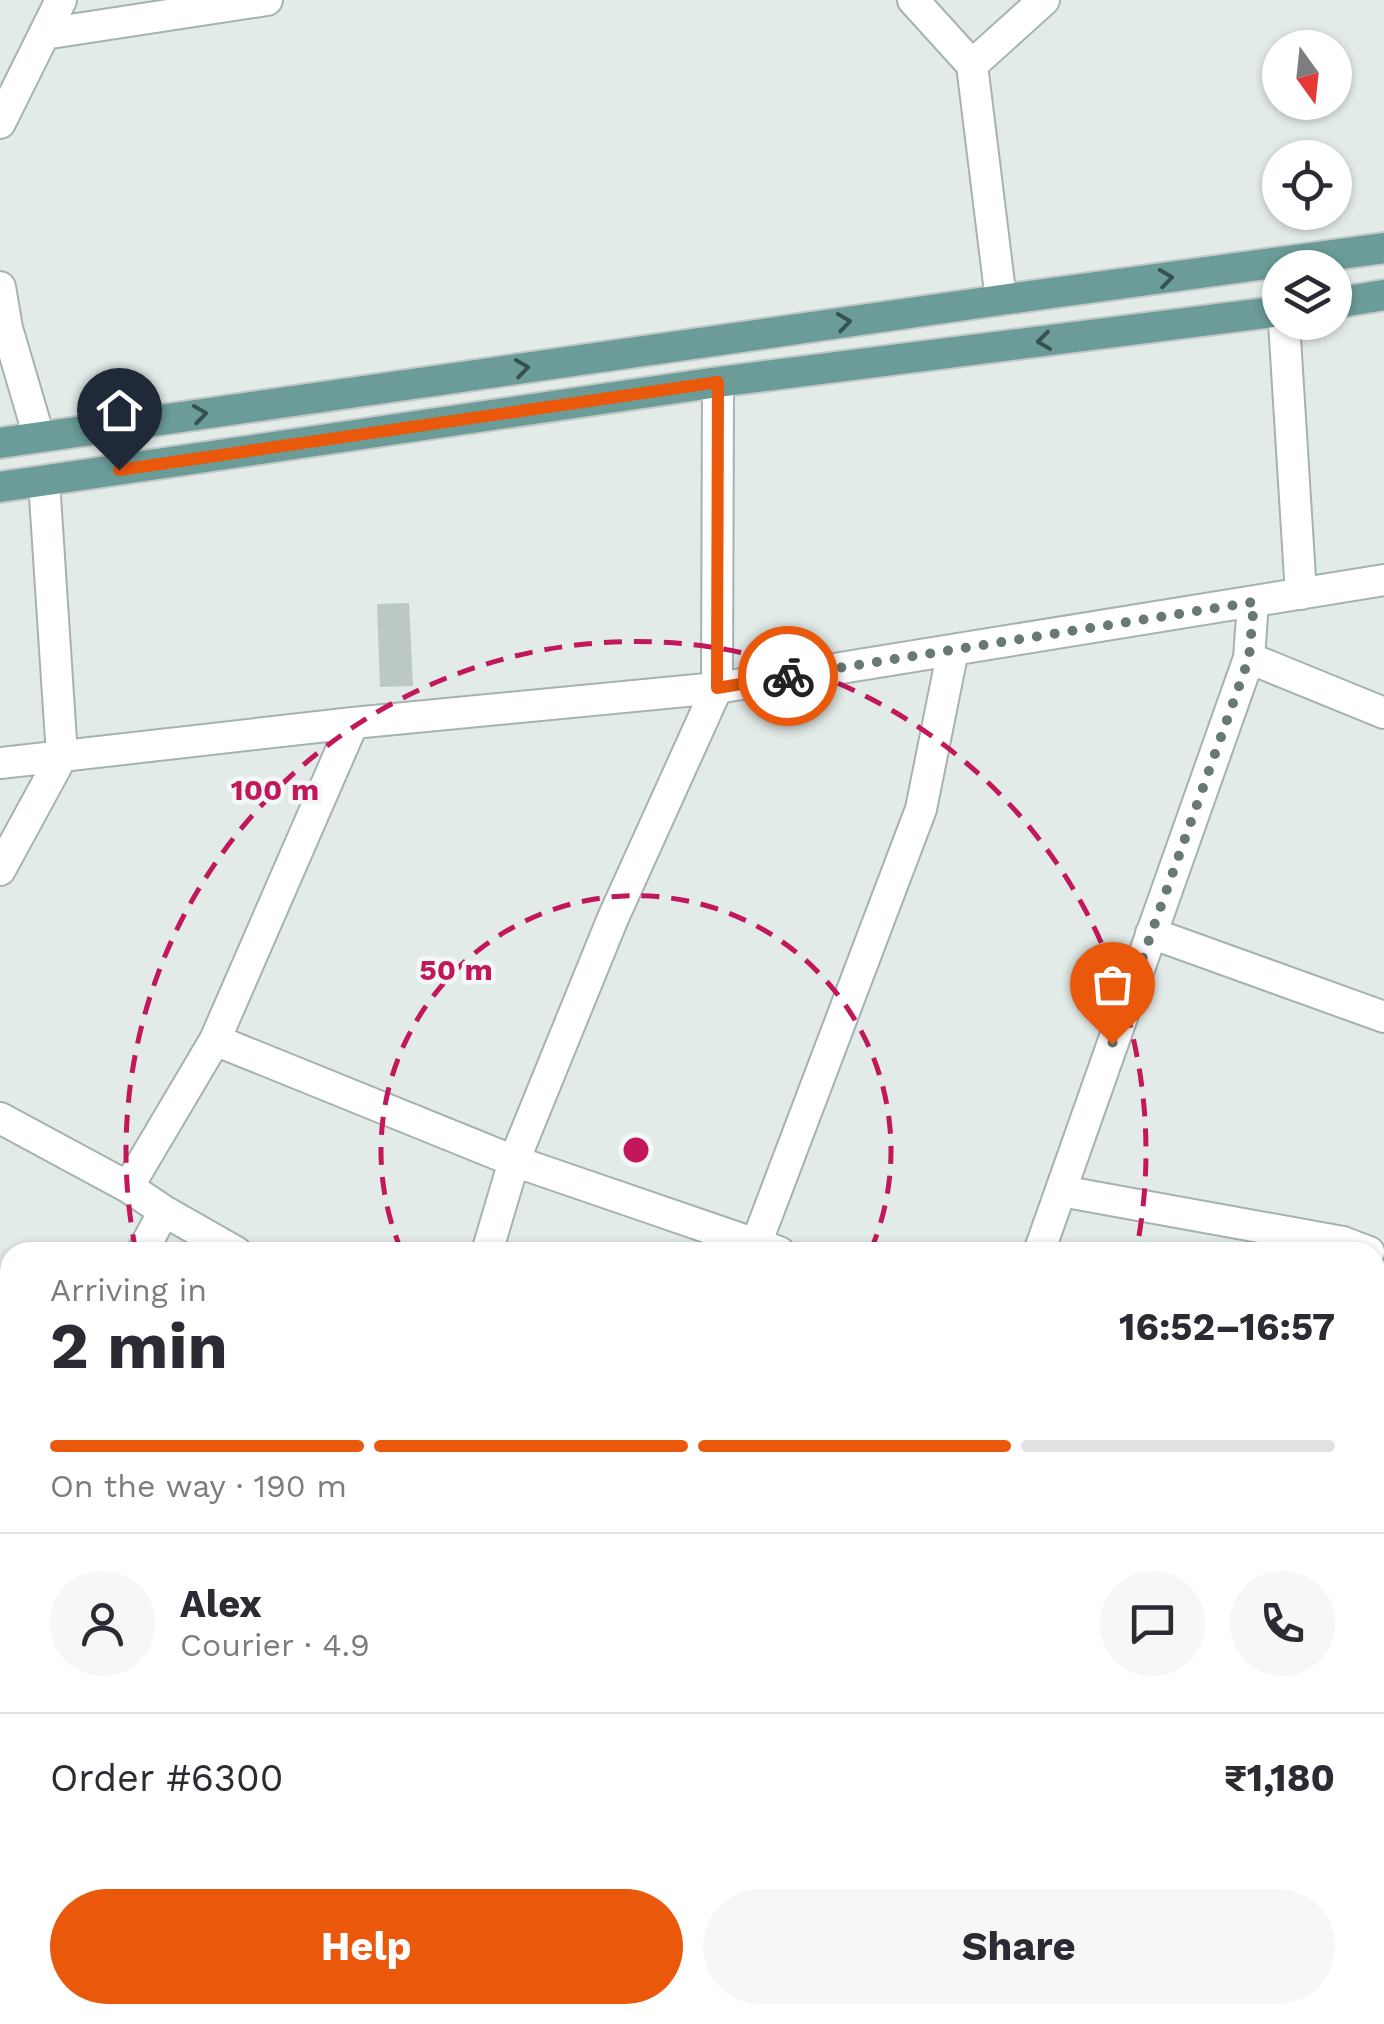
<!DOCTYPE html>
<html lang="en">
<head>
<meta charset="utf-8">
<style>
	body { margin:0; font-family:"Work Sans",sans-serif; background:#f7f7f7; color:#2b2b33; height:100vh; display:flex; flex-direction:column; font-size:38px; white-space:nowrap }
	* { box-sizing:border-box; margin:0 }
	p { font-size:32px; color:#7c7c81 }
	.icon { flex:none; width:55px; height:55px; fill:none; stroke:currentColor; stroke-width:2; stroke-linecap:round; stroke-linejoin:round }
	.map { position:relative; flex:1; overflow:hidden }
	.panel { position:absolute; left:0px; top:1242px; width:1385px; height:782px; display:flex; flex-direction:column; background:#fff; border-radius:30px 30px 0 0; box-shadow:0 2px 8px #0004 }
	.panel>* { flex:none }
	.needle { width:65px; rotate:165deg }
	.controls { position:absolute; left:1262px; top:30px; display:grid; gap:20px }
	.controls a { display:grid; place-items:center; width:90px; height:90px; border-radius:50%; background:#fff; box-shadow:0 2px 8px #0004; font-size:50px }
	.pin { position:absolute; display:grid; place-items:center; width:85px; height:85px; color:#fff; margin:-102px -42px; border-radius:50% 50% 50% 0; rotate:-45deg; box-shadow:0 0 10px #0007 }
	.pin .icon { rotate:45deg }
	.courier { position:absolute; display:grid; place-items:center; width:100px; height:100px; margin:-50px; border:8px solid #ea580c; border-radius:50%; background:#fff; color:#222; box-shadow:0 2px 12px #0007 }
	.overview em { font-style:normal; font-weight:700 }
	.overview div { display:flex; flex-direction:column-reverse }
	.overview { display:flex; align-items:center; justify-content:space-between; height:170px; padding:0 50px }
	h1 { font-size:65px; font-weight:700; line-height:75px }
	.bar { display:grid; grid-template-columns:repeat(4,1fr); gap:15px 10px; align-content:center; height:120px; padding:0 50px }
	.bar i { height:12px; border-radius:8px; background:#e1e1e2 }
	.bar .current { background:#ea580c }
	.bar p { grid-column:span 4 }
	.line { display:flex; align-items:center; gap:25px; padding:0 50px; border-top:2px solid #e1e1e2 }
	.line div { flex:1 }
	.round { display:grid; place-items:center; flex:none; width:105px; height:105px; border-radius:52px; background:#f7f7f7 }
	.cta { display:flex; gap:20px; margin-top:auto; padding:20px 50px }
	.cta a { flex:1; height:115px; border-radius:60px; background:#ea580c; color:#fff; font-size:40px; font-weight:700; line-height:115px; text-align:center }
	.cta a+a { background:#f7f7f7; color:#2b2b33 }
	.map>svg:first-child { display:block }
</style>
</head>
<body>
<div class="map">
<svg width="1384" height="2024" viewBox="0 0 1384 2024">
	<rect width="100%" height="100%" fill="#e3ebe8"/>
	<!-- building -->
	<path fill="#bbc8c5" d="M409 603 413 686 380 687 377 604Z
		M128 2015H183L188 2017 185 2024H123Z
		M253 2015H315L310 2024H249Z
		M327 2015H346L364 2024H322Z"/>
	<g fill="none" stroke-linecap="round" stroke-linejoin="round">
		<!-- minor casing -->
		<g stroke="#a6b2b0" stroke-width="34">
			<path id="minor" d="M913 0 972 65 1001 300
				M44 34 267 0
				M972 65 1044 0
				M0 123 61 0
				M0 287 7 328 39 437
				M1284 322 1301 594
				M1249 658 1384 713
				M0 763 353 723 717 688 1384 580
				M0 870 62 756 44 481
				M1151 933 1384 1017
				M215 1040 514 1161 779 1252
				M0 1118 128 1187 164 1211 236 1252
				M128 1187 215 1040 353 723
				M1061 1191 1343 1242 1369 1252
				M142 1252 164 1211
				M487 1252 514 1161 613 918 717 688 718 382
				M753 1252 921 809 953 650
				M1039 1252 1249 658 1253 602
				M0 1400 10 1405
				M0 1520 10 1501
				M0 1673 10 1678
				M1375 1826 1384 1831
				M1375 1957 1384 1943
				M624 2015 641 2024
				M1218 2015 1235 2024
				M225 2024 229 2015
				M422 2024 426 2015
				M1333 2024 1339 2015"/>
		</g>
		<!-- major casing -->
		<g stroke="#c2c8c7" stroke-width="34">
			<path id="major" d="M1335 303 1384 295
				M0 443 1001 300 1384 248
				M0 487 718 382 1280 311"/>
		</g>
		<!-- minor -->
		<use href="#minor" stroke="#fff" stroke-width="30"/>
		<!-- major -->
		<use href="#major" stroke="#6b9c97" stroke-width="30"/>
	</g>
	<!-- one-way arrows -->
	<defs><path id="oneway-chevron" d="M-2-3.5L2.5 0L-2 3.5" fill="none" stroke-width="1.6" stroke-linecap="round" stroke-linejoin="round" transform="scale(2.5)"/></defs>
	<g stroke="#365250">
		<use href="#oneway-chevron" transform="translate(1166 278) rotate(-8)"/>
		<use href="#oneway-chevron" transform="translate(844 322) rotate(-8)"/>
		<use href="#oneway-chevron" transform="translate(1044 341) rotate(173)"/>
		<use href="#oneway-chevron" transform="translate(522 368) rotate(-8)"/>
		<use href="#oneway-chevron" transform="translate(200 414) rotate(-8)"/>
	</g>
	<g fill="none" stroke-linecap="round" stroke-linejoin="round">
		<!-- done -->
		<path stroke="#677876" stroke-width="10" stroke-dasharray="0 18" d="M788 676 1254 602 1249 658 1112 1044"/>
		<!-- route -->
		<path stroke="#ea580c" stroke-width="12" d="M119 470 718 382 717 688 788 676"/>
	</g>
	<!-- distance rings -->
	<g fill="none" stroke="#c2185b" stroke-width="5" stroke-dasharray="18 12">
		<path d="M402 1252A255 255 0 1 1 870 1252"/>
		<path d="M136 1252A510 510 0 1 1 1136 1252"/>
	</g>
	<circle cx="636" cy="1150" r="15" fill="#c2185b" stroke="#f3f8f6" stroke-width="5"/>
	<g font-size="30" text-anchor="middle" font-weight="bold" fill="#c2185b" stroke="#f3f8f6" stroke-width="9" stroke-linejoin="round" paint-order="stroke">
		<text x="275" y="800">100 m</text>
		<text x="456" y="980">50 m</text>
	</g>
</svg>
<div class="controls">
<a><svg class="needle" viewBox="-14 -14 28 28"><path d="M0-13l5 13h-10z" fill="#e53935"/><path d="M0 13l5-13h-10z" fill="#7c7c81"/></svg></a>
<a><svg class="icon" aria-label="locate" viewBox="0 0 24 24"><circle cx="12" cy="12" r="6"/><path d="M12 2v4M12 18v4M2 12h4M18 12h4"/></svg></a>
<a><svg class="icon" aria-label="layers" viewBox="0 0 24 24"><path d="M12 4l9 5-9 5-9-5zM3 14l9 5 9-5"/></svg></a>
</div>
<div class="pin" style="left:1112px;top:1044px;background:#ea580c"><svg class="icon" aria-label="bag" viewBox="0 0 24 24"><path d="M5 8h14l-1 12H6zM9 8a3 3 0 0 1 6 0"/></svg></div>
<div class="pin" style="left:119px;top:470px;background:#1f2937"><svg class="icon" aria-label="home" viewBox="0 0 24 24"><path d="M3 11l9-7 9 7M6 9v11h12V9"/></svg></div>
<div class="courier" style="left:788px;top:676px"><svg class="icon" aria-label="bike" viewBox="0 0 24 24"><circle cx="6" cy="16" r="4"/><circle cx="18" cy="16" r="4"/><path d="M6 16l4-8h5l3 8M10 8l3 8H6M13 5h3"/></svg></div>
<section class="panel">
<div class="overview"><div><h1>2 min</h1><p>Arriving in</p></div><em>16:52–16:57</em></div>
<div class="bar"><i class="current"></i><i class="current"></i><i class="current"></i><i></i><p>On the way · 190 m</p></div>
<div class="line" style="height:180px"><a class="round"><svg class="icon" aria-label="person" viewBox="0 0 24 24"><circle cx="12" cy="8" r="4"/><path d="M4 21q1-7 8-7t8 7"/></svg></a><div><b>Alex</b><p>Courier · 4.9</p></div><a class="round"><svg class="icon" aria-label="chat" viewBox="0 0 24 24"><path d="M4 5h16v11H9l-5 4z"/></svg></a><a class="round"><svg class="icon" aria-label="phone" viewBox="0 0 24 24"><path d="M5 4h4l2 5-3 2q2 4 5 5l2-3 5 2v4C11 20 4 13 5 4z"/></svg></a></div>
<div class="line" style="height:130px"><div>Order #6300</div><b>₹1,180</b></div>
<div class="cta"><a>Help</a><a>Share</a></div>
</section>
</div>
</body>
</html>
